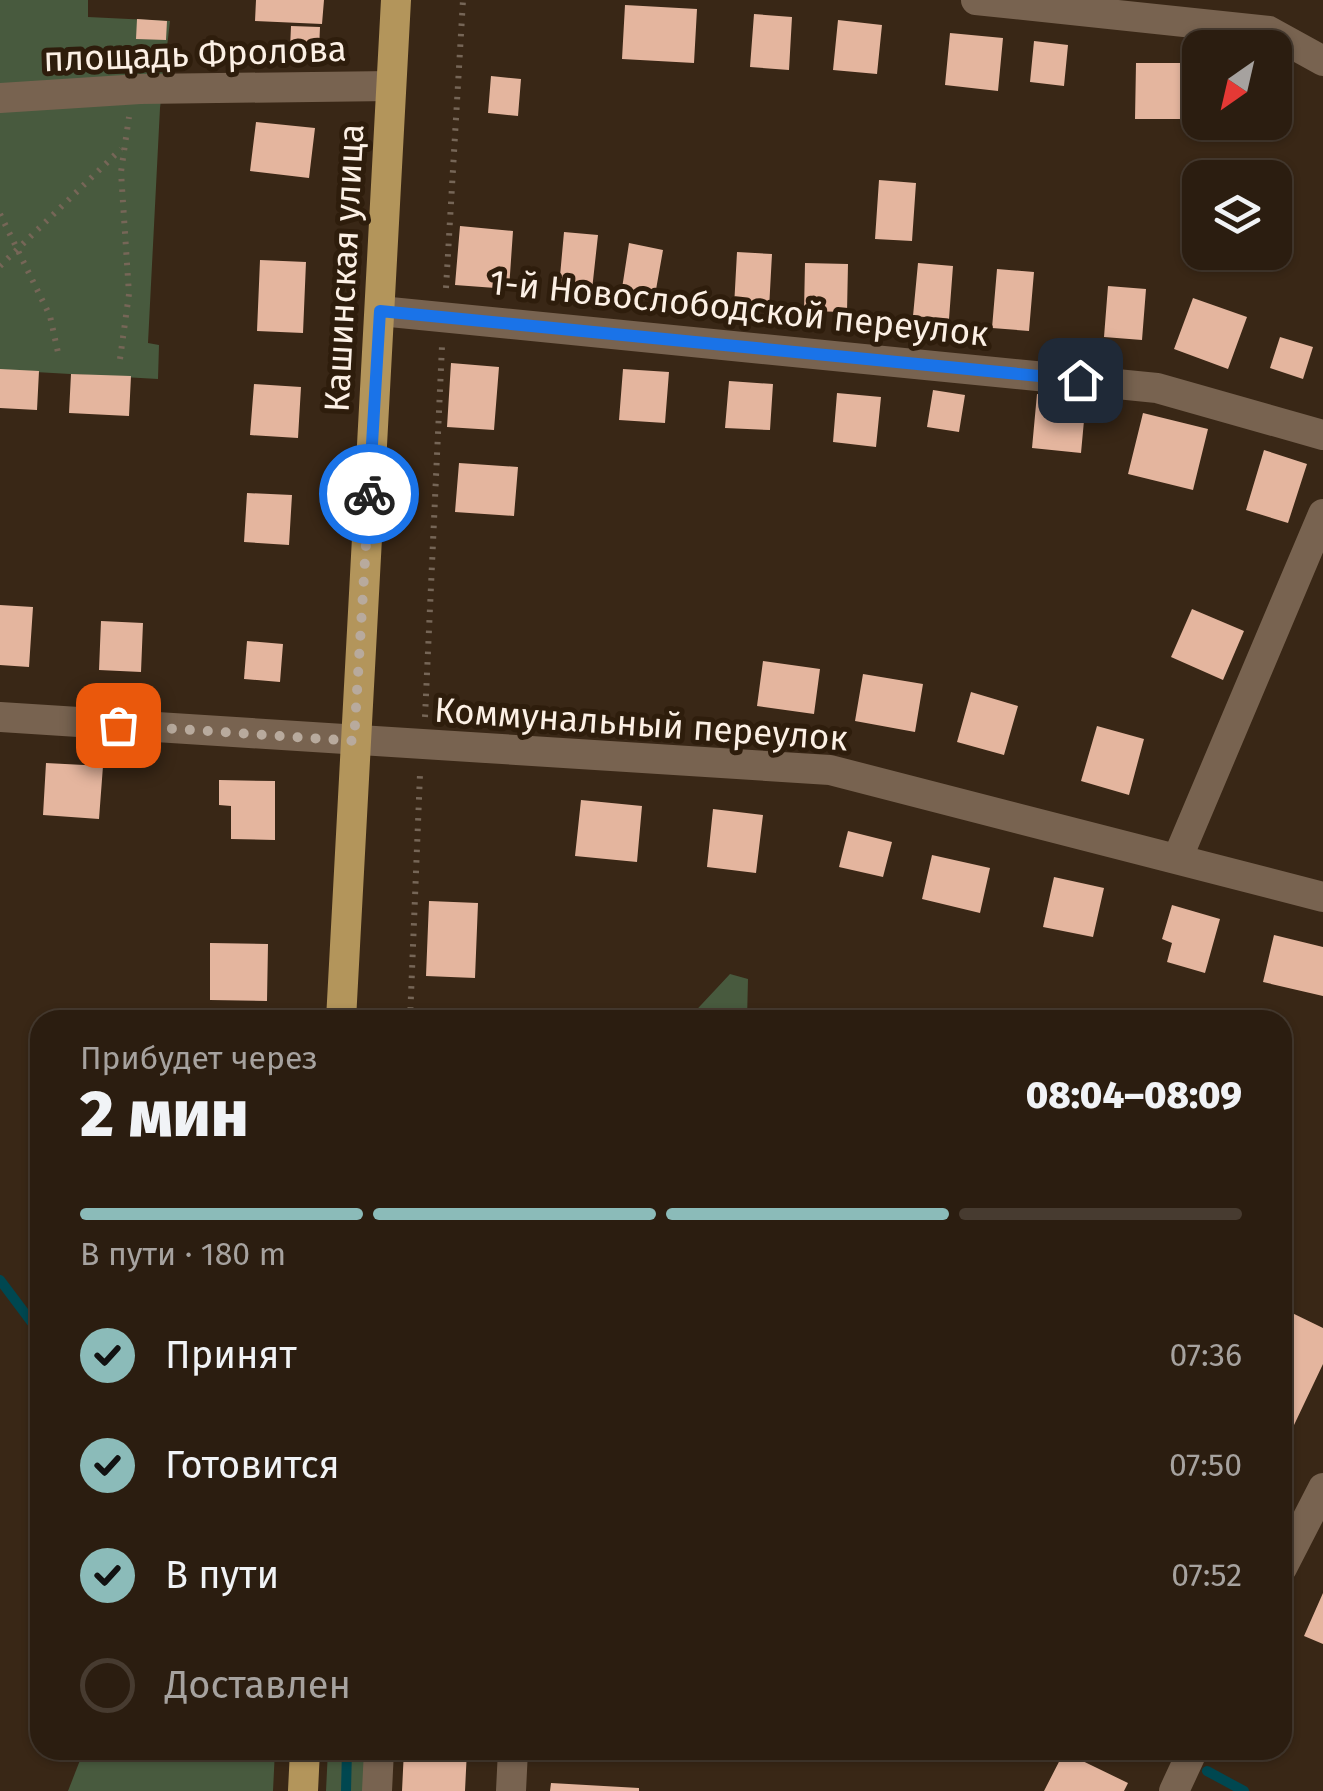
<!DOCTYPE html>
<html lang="ru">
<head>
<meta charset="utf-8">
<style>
	body { margin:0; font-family:"Fira Sans",sans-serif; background:#332619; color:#f1f3f6; height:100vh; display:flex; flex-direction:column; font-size:38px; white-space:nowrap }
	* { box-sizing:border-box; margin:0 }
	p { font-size:32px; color:#a6a29f }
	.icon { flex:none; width:55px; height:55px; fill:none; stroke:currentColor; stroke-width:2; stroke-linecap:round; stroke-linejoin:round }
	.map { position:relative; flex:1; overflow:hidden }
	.drawer { position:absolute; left:30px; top:1010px; width:1262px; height:750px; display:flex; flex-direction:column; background:#2b1d10; border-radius:30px; box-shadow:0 2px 8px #0004,0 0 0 2px #473b30 }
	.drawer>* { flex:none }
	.needle { width:65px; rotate:214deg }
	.buttons { position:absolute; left:1182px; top:30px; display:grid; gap:20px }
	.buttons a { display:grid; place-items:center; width:110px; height:110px; border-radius:20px; background:#2b1d10; box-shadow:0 2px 8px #0004,0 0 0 2px #473b30; font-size:50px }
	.pin { position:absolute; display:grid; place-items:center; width:85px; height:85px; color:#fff; margin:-42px; border-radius:20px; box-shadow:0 5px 15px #0006 }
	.courier { position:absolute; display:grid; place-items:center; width:100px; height:100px; margin:-50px; border:8px solid #1a73e8; border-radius:50%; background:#fff; color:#222; box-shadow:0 2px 12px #0007 }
	.head em { font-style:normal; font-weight:800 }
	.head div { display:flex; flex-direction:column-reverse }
	.head { display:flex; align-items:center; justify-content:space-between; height:170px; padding:0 50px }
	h1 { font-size:65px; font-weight:800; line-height:75px }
	.bar { display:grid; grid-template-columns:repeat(4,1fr); gap:15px 10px; align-content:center; height:120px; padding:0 50px }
	.bar i { height:12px; border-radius:8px; background:#473b30 }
	.bar .current { background:#8bbbb9 }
	.bar p { grid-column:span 4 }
	ol { padding:0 50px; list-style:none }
	li { display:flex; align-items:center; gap:30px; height:110px }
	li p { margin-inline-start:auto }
	li .icon { padding:10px; border-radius:50%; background:#8bbbb9; color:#111; stroke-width:4 }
	li:last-child { color:#a6a29f }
	li i { width:55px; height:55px; border:5px solid #473b30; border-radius:50% }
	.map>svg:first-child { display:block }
</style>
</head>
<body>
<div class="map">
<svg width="1323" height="1791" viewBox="0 0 1323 1791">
	<rect width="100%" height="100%" fill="#392716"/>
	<!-- green -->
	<path fill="#485a3e" d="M0 0H88V17L170 21 160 108 148 343 159 345 158 379 0 370Z
		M730 974 748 979 747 1020H687Z
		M84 1750H275L273 1791H68Z
		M328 1750H368V1791H326Z"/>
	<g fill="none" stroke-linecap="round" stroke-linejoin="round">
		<!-- stream -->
		<path stroke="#004750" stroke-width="10" d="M0 1280 33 1324 40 1326
			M1163 1750 1167 1752
			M1207 1771 1244 1791
			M346 1791 347 1750"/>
	</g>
	<!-- building -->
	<path fill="#e4b59e" d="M256 0H324L322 24 255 21Z
		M625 5 697 9 694 63 622 59Z
		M754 14 792 17 789 70 750 67Z
		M137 19 167 21 166 40 136 39Z
		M838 20 882 25 877 74 833 70Z
		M291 26 320 27 319 50 290 49Z
		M950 33 1003 38 998 91 945 85Z
		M1034 41 1068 45 1064 86 1030 82Z
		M1136 63H1180V119H1135Z
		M491 76 521 79 518 116 488 113Z
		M256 122 315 128 309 178 250 171Z
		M879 180 916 183 912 241 875 239Z
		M460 226 513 231 509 289 455 285Z
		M564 232 598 235 592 290 559 287Z
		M629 243 663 250 654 301 621 295Z
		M737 252 772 254 769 309 734 307Z
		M260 260 306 262 303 333 257 331Z
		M805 263 848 264 847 312 804 311Z
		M918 263 953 266 949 319 913 316Z
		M997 269 1034 272 1029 331 992 328Z
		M1108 286 1146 289 1142 340 1104 337Z
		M1193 298 1247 317 1228 369 1174 349Z
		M1280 337 1313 347 1303 379 1270 368Z
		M451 363 499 367 494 430 447 427Z
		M0 369 39 371 37 410 0 408Z
		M623 369 669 372 665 423 619 420Z
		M71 374 131 376 129 416 69 413Z
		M729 381 773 384 770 430 725 428Z
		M254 384 301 387 298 438 250 435Z
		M933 390 965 395 959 432 927 427Z
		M837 393 881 397 876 447 833 442Z
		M1037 394 1086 399 1081 453 1032 448Z
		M1143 413 1208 429 1193 490 1128 474Z
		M1264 450 1307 464 1288 523 1246 510Z
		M459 463 518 467 514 516 455 512Z
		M247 493 292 495 289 545 244 542Z
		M0 605 33 607 29 667 0 665Z
		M1192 609 1244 631 1223 680 1171 657Z
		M101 621 143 623 141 672 99 670Z
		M247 641 283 644 280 682 244 679Z
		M763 661 820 669 814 714 757 706Z
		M863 674 923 684 915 732 855 721Z
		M971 692 1018 706 1004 755 957 742Z
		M1097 726 1144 739 1129 795 1081 781Z
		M46 763 103 766 99 819 43 815Z
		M219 780 275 781V840L231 839V806L219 805Z
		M581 800 642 806 637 862 575 856Z
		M713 809 763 815 756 873 707 867Z
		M848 831 892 842 883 877 839 867Z
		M932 855 990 868 980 913 922 899Z
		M1054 877 1104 888 1093 937 1043 927Z
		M429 901 478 903 475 978 426 976Z
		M1172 905 1220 919 1205 973 1167 962 1172 943 1162 939Z
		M1274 935 1323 947V996L1263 982Z
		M210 943 268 944 267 1001 210 1000Z
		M1288 1311 1323 1328V1364L1285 1444 1282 1323Z
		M1323 1593V1644L1304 1636Z
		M404 1750H467L465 1791H402Z
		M1064 1752 1128 1783 1124 1791H1044Z
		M551 1783 639 1788V1791H550Z"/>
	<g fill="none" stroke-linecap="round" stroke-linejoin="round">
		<!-- path -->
		<path stroke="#766657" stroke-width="6" stroke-dasharray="2.5 8" stroke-linecap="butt" d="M0 214 50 316 59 357
			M0 266 121 149
			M446 288 463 0
			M120 359 129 294 121 172 129 117
			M425 717 442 346
			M410 1020 420 774"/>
		<!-- minor -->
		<path stroke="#786350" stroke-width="30" d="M976 0 1269 31 1323 61
			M0 98 140 89 391 86
			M380 311 1157 388 1323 435
			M0 717 830 770 1323 897
			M1178 857 1323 514
			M1282 1568 1323 1488
			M377 1791 379 1750
			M511 1791 513 1750
			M1174 1791 1193 1750"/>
		<!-- major -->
		<path stroke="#b3955b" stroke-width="30" d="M341 1020 396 0
			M303 1791 305 1750"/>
	</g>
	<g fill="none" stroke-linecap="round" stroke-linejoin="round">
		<!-- done -->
		<path stroke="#b8aa9d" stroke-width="10" stroke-dasharray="0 18" d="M118 725 354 741 369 494"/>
		<!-- route -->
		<path stroke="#1a73e8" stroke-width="12" d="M369 494 380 311 1080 380"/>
	</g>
	<g text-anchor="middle" stroke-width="10" stroke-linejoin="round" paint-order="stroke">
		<!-- street labels -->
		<g font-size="35" fill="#fcf0e5" stroke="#2e1d0c">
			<text transform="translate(195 54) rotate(-2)" y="12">площадь Фролова</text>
			<text transform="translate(344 268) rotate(-87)" y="12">Кашинская улица</text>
			<text transform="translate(739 308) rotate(6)" y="12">1-й Новослободской переулок</text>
			<text transform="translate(641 724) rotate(4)" y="12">Коммунальный переулок</text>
		</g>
	</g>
</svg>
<div class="buttons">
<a><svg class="needle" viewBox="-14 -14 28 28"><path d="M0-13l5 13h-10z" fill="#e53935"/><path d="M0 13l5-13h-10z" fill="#a6a29f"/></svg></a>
<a><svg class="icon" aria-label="layers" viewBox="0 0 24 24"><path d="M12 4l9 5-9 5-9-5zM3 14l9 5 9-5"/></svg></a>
</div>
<div class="pin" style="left:118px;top:725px;background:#ea580c"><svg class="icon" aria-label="bag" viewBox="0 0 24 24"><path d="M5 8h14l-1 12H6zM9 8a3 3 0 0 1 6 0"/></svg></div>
<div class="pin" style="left:1080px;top:380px;background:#1f2937"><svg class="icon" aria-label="home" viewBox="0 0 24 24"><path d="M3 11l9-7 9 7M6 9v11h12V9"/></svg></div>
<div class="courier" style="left:369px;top:494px"><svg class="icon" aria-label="bike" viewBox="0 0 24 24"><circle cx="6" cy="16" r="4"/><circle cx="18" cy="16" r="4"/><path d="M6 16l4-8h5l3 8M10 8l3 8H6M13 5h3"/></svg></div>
<section class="drawer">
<div class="head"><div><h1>2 мин</h1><p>Прибудет через</p></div><em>08:04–08:09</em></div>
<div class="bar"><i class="current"></i><i class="current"></i><i class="current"></i><i></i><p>В пути · 180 m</p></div>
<ol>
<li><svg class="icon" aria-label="check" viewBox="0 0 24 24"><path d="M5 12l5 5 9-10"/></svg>Принят<p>07:36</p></li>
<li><svg class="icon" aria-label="check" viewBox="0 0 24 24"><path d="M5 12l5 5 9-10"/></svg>Готовится<p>07:50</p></li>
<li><svg class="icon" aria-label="check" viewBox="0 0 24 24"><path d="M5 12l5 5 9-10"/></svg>В пути<p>07:52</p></li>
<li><i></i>Доставлен</li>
</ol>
</section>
</div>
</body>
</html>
